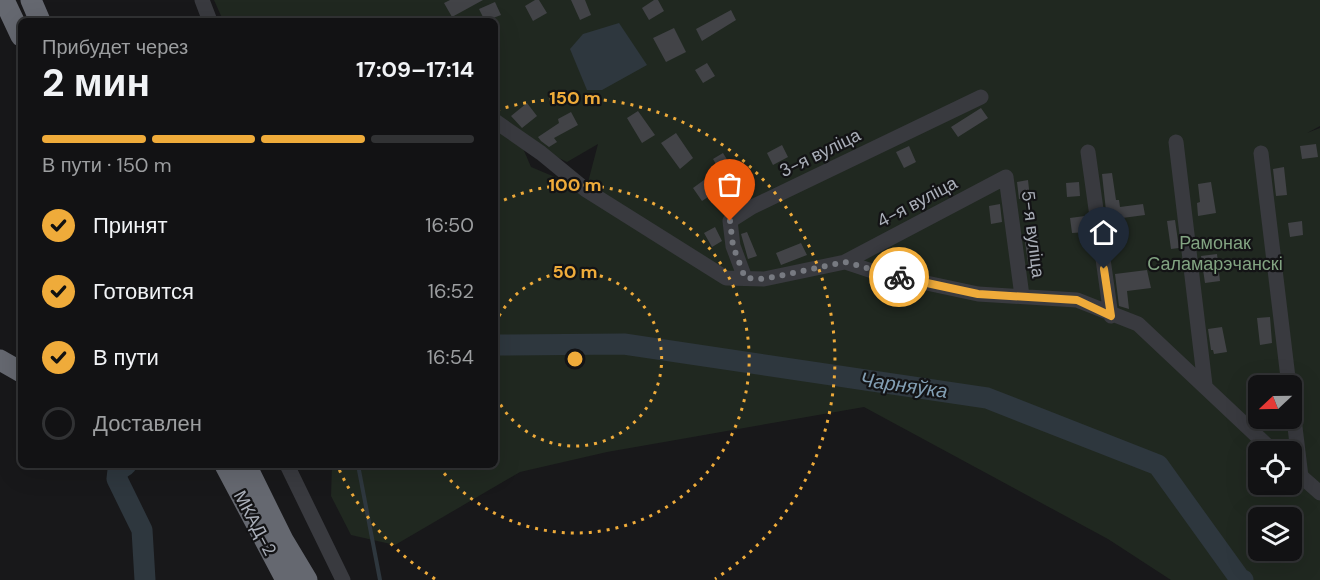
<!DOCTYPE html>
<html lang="ru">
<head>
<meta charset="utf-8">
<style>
	body { margin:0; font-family:"DM Sans",sans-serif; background:#1f2022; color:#f1f3f6; height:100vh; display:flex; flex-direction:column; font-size:22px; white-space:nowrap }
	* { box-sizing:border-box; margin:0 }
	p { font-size:20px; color:#9c9ea0 }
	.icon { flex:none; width:33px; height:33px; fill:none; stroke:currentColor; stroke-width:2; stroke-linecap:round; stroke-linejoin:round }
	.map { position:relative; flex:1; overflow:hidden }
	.details { position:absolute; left:18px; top:18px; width:480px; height:450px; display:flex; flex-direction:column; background:#121214; border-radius:9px; box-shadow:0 6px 24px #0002,0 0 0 2px #313234 }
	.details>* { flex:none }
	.needle { width:39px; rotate:248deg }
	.fabs { position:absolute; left:1248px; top:375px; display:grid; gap:12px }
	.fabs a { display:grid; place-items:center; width:54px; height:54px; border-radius:9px; background:#121214; box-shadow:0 6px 24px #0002,0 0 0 2px #313234; font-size:30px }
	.pin { position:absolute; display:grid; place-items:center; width:51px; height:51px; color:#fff; margin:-62px -26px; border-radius:50% 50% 50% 0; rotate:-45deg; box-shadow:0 0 6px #0007 }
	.pin .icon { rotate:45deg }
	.courier { position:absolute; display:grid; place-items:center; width:60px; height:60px; margin:-30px; border:4px solid #efab3a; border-radius:50%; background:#fff; color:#222; box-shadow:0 2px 8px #0007 }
	.overview em { font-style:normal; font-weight:700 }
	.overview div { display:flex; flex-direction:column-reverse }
	.overview { display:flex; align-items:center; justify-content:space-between; height:102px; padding:0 24px }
	h1 { font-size:39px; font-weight:700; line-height:45px }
	.bar { display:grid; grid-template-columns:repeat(4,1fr); gap:9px 6px; align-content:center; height:72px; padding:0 24px }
	.bar i { height:8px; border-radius:4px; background:#313234 }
	.bar .active { background:#efab3a }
	.bar p { grid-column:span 4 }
	ol { padding:0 24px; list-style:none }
	li { display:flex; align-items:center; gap:18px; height:66px }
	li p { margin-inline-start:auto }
	li .icon { padding:6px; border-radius:50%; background:#efab3a; color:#111; stroke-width:4 }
	li:last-child { color:#9c9ea0 }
	li i { width:33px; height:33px; border:3px solid #313234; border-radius:50% }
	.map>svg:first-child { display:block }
</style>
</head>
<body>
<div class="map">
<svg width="1320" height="580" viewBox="0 0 1320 580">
	<rect width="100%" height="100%" fill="#18181a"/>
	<!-- green -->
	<path fill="#202820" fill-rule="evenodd" d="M214 0H1320V126L1307 133 1320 128V580H1171L1108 539 864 407 607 452 520 472 395 545 351 535 331 496 332 465H495V21H226L222 18ZM519 139 567 162 598 144 586 190 531 167ZM1258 386H1292V418H1258ZM1258 452H1292V484H1258ZM1258 518H1292V550H1258Z"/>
	<!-- water -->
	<path fill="#2e373e" d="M619 23 647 65 602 90H587L570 49 583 34Z"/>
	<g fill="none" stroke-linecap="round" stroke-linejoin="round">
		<!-- stream -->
		<path stroke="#2e373e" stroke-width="4" d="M358 465 380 580"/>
		<!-- river -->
		<path stroke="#2e373e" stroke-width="21" d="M495 345 624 344 987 398 1158 465 1240 579 1243 580
			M126 465 118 470 117 479 142 530 145 580"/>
	</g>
	<!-- building -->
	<path fill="#424347" d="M450 0H483L452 17 444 3Z
		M535 0H539L547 13 533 21 525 6Z
		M571 0H585L591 15 580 20Z
		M654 0H658L664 11 649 20 642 8Z
		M495 2 501 15 485 21 479 9Z
		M731 10 736 20 702 41 696 29Z
		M674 28 686 52 666 62 653 38Z
		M707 63 715 76 703 83 695 70Z
		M527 103 537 116 522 128 511 116Z
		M981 108 988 118 958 137 951 127Z
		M638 111 655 135 642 143 627 118Z
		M571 112 578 125 554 138 557 142 549 147 541 141 538 137 559 123 558 119Z
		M676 133 693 158 680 169 661 143Z
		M1316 144 1318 157 1302 159 1300 146Z
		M782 145 788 157 773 165 767 153Z
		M909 146 916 162 904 168 896 152Z
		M723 153 734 171 737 169 744 179 730 188 713 159Z
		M1284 167 1287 195 1276 196 1273 169Z
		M1112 173 1116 200H1119L1120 207 1143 204 1145 215 1107 220 1102 174Z
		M704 180 714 193 702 201 693 188Z
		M1028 180 1030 198 1019 199 1017 182Z
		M1079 182 1080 196 1067 197 1066 183Z
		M1211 182 1216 213 1198 216 1197 203 1200 202 1198 184Z
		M1000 204 1002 222 991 224 989 206Z
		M1085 216 1087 232 1072 233 1070 218Z
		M1175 220 1179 248 1171 249 1167 221Z
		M1302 221 1303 235 1290 237 1288 223Z
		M715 227 722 241 712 247 704 233Z
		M747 232 757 256 748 259 741 234Z
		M1037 233 1041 267 1029 269 1024 235Z
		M801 243 807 255 781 265 776 253Z
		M1217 254 1220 281 1205 283 1201 256Z
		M1147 270 1151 288 1127 291 1129 309 1119 306 1115 274Z
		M1270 317 1272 343 1260 345 1257 318Z
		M1222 327 1227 352 1214 354 1213 350H1211L1208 329Z"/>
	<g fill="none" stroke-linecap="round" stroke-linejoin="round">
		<!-- minor -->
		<path stroke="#393a3f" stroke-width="15" d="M202 0 210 21
			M495 121 541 153 586 190 726 278 764 279 845 262 875 272 978 294 1077 300 1138 324 1274 452
			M1176 142 1205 385
			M1088 152 1111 316
			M1261 153 1289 386
			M845 262 1006 177 1022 296
			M745 278 733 246 730 221 752 207 981 97
			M1292 402 1301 477
			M287 465 343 580
			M1294 470 1320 493"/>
		<!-- highway -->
		<path stroke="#656870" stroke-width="21" d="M4 0 21 36
			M31 0 40 21
			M0 360 21 372
			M225 465 286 580
			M246 465 283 540 307 580"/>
	</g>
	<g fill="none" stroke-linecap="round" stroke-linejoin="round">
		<!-- done -->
		<path stroke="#777a81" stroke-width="6" stroke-dasharray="0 10.8" d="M730 221 733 246 745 278 764 279 845 262 899 277"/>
		<!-- route -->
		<path stroke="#efab3a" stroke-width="8" d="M899 277 978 294 1077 300 1111 316 1104 269"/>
	</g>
	<!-- distance rings -->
	<g fill="none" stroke="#efab3a" stroke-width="3" stroke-dasharray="3 6">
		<path d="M495 324A87 87 0 1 1 495 394"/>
		<path d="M496 204A174 174 0 1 1 438 466"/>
		<path d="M435 579A261 261 0 0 1 337 465M497 110A261 261 0 0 1 715 579"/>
	</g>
	<g text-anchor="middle" stroke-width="4.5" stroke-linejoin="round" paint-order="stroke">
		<!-- street labels -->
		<g font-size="18" fill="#aaafb9" stroke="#131315">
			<text transform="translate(820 153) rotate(-26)" y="6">3-я вуліца</text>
			<text transform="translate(917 202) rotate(-28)" y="6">4-я вуліца</text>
			<text transform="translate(1033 234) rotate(83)" y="6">5-я вуліца</text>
			<text transform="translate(255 523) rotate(62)" y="6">МКАД-2</text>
		</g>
		<!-- park labels -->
		<g font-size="18" fill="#82a482" stroke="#131315">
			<text x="1215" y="249">Рамонак<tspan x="1215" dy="21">Саламарэчанскі</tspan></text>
		</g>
		<!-- water labels -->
		<g font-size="20" font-style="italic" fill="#829eb3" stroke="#131315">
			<text transform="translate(904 385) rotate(8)" y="7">Чарняўка</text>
		</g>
	</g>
	<circle cx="575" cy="359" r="9" fill="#efab3a" stroke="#131315" stroke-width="3"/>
	<g font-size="18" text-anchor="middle" font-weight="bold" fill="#efab3a" stroke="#131315" stroke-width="4.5" stroke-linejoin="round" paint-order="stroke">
		<text x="575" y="104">150 m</text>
		<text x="575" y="191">100 m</text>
		<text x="575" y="278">50 m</text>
	</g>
</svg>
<div class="fabs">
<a><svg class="needle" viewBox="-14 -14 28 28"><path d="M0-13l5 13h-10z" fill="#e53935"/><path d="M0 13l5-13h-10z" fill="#9c9ea0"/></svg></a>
<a><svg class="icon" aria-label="locate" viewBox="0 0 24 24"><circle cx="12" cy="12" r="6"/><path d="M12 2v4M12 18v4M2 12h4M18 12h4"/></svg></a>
<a><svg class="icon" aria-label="layers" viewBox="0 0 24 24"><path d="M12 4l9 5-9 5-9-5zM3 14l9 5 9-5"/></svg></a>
</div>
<div class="pin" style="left:730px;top:221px;background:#ea580c"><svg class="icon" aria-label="bag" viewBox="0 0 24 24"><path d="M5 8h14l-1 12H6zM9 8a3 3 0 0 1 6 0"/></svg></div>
<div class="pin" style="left:1104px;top:269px;background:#1f2937"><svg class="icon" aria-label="home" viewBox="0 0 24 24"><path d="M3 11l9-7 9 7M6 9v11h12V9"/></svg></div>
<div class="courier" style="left:899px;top:277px"><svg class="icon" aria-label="bike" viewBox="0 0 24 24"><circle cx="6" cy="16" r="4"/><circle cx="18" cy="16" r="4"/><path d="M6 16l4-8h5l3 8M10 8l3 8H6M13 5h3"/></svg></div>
<section class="details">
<div class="overview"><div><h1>2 мин</h1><p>Прибудет через</p></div><em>17:09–17:14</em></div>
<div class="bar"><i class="active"></i><i class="active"></i><i class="active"></i><i></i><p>В пути · 150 m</p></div>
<ol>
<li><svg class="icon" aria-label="check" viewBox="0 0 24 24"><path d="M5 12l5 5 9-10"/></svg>Принят<p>16:50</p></li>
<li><svg class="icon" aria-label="check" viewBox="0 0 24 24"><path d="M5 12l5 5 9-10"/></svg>Готовится<p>16:52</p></li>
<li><svg class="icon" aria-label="check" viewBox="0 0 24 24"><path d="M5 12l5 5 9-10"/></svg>В пути<p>16:54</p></li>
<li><i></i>Доставлен</li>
</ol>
</section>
</div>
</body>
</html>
